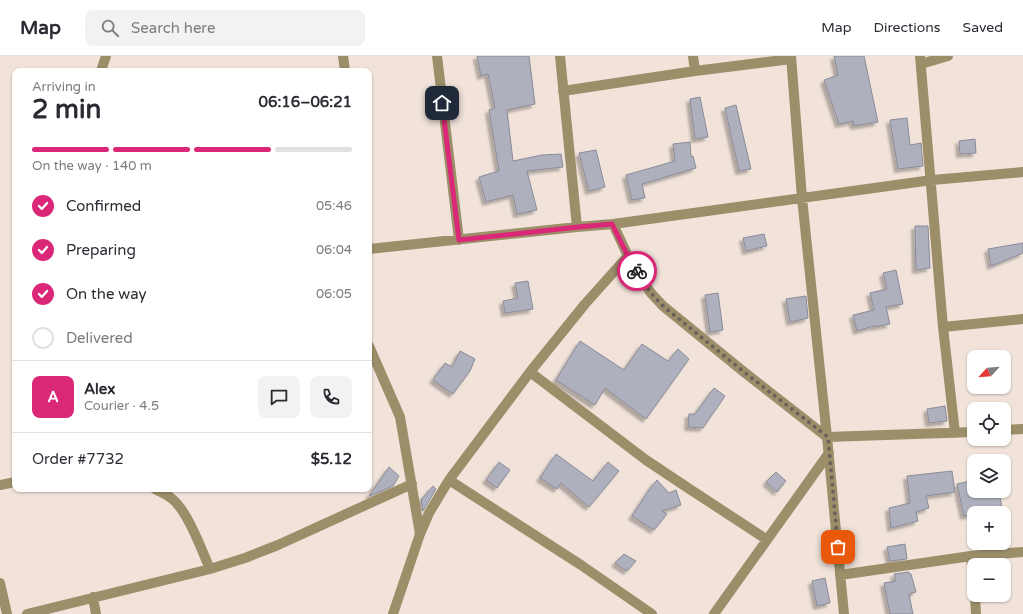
<!DOCTYPE html>
<html lang="en">
<head>
<meta charset="utf-8">
<style>
	body { margin:0; font-family:"Varela Round",sans-serif; background:#f2f2f3; color:#2b2b33; height:100vh; display:flex; flex-direction:column; font-size:15px; white-space:nowrap }
	* { box-sizing:border-box; margin:0 }
	p { font-size:13px; color:#7c7c81 }
	.icon { flex:none; width:22px; height:22px; fill:none; stroke:currentColor; stroke-width:2; stroke-linecap:round; stroke-linejoin:round }
	.map { position:relative; flex:1; overflow:hidden }
	.sheet { position:absolute; left:12px; top:12px; width:360px; height:424px; display:flex; flex-direction:column; background:#fff; border-radius:8px; box-shadow:0 1px 3px #0004 }
	.sheet>* { flex:none }
	.needle { width:26px; rotate:244deg }
	.buttons { position:absolute; left:967px; top:294px; display:grid; gap:8px }
	.buttons a { display:grid; place-items:center; width:44px; height:44px; border-radius:8px; background:#fff; box-shadow:0 1px 3px #0004; font-size:20px }
	.pin { position:absolute; display:grid; place-items:center; width:34px; height:34px; color:#fff; margin:-17px; border-radius:8px; box-shadow:0 2px 6px #0006 }
	.courier { position:absolute; display:grid; place-items:center; width:40px; height:40px; margin:-20px; border:3px solid #db2777; border-radius:50%; background:#fff; color:#222; box-shadow:0 1px 5px #0007 }
	.overview em { font-style:normal; font-weight:700 }
	.overview div { display:flex; flex-direction:column-reverse }
	.overview { display:flex; align-items:center; justify-content:space-between; height:68px; padding:0 20px }
	h1 { font-size:26px; font-weight:700; line-height:30px }
	.bar { display:grid; grid-template-columns:repeat(4,1fr); gap:6px 4px; align-content:center; height:48px; padding:0 20px }
	.bar i { height:5px; border-radius:3px; background:#e1e1e2 }
	.bar .active { background:#db2777 }
	.bar p { grid-column:span 4 }
	.line { display:flex; align-items:center; gap:10px; padding:0 20px; border-top:1px solid #e1e1e2 }
	.line div { flex:1 }
	.round { display:grid; place-items:center; flex:none; width:42px; height:42px; border-radius:8px; background:#f2f2f3 }
	ol { padding:0 20px; list-style:none }
	li { display:flex; align-items:center; gap:12px; height:44px }
	li p { margin-inline-start:auto }
	li .icon { padding:4px; border-radius:50%; background:#db2777; color:#fff; stroke-width:4 }
	li:last-child { color:#7c7c81 }
	li i { width:22px; height:22px; border:2px solid #e1e1e2; border-radius:50% }
	header { display:flex; align-items:center; gap:24px; box-sizing:border-box; height:56px; padding:0 20px; background:#fff; border-bottom:1px solid #e1e1e2 }
	header strong { font-size:19px }
	nav { display:flex; gap:22px; margin-inline-start:auto; font-size:14px }
	.search { width:280px; height:36px; background:#f2f2f3; display:flex; align-items:center; gap:10px; box-sizing:border-box; padding:0 14px; border-radius:8px; color:#7c7c81; font-size:15px }
	.map>svg:first-child { display:block }
</style>
</head>
<body>
<header>
<strong>Map</strong>
<div class="search"><svg class="icon" aria-label="search" viewBox="0 0 24 24"><circle cx="10" cy="10" r="6"/><path d="M15 15l6 6"/></svg>Search here</div>
<nav><a>Map</a><a>Directions</a><a>Saved</a></nav>
</header>
<div class="map">
<svg width="1023" height="558" viewBox="0 0 1023 558">
	<defs>
		<filter id="shadow"><feDropShadow dx="-3.5" dy="3.5" stdDeviation="1" flood-color="#0004"/></filter>
	</defs>
	<rect width="100%" height="100%" fill="#f1e3da"/>
	<!-- building -->
	<path fill="#afb0be" stroke="#8a8b98" filter="url(#shadow)" d="M477 0H529L535 48 507 54 513 105 542 99 561 98 563 111 527 115 537 154 517 158 513 139 486 146 479 121 499 115 489 54 495 52 488 18 481 20Z
		M834 0H864L878 66 854 70 853 65 839 68 824 24 838 19Z
		M700 41 708 81 695 83 690 43Z
		M736 49 751 113 739 115 725 52Z
		M907 62 910 89 921 87 923 110 898 113 890 64Z
		M975 83 976 97 960 98 959 85Z
		M690 86 691 101 693 100 696 112 642 128 645 142 632 144 626 119 675 105 673 88Z
		M596 94 605 131 589 135 579 97Z
		M915 170H928L930 212 916 214Z
		M764 178 767 190 746 195 743 182Z
		M1023 187V197L991 210 988 193Z
		M896 214 903 248 886 251 890 268 874 271V270L857 275 853 259 874 254 870 237 887 233 883 217Z
		M528 225 533 253 505 257 503 245 518 242 515 227Z
		M718 237 723 274 710 276 705 239Z
		M806 240 808 262 790 266 786 243Z
		M580 285 624 314 642 288 668 305 678 293 689 303 646 363 605 332 595 349 556 324Z
		M460 295 475 303 470 315 453 338 433 324 445 307 452 311Z
		M714 332 725 340 703 372 688 371 689 358H695Z
		M945 350 947 365 929 367 927 353Z
		M556 398 593 425 608 406 619 415 589 451 561 427 557 433 540 422Z
		M499 406 510 414 497 432 486 424Z
		M389 411 399 420 393 430 369 440Z
		M952 415 955 436 926 440 929 452 916 456 918 465 891 472 889 452 910 447 907 420Z
		M776 416 786 425 777 436 766 426Z
		M657 424 669 437 676 434 681 449 662 455 667 458 654 474 632 460 651 431Z
		M974 424V435H999L1002 452 974 457V458L964 460 957 428Z
		M433 430 436 433 423 455 421 444Z
		M905 488 907 503 890 505 887 491Z
		M624 498 636 505 627 515 615 507Z
		M909 516V518H911L916 536 909 538 913 558H890L884 527 896 525 894 518Z
		M825 522 830 547 817 550 812 525Z"/>
	<g fill="none" stroke-linecap="round" stroke-linejoin="round">
		<!-- minor -->
		<path stroke="#9b8e68" stroke-width="10" d="M343 0 345 15
			M437 0 459 184
			M560 0 577 171
			M693 0 695 15
			M791 0 802 142 827 381 844 558
			M920 0 943 271 955 377
			M921 8 948 0
			M101 15 106 0
			M563 35 695 15 791 3
			M613 168 628 200 650 236 663 250 744 316 827 381 974 376
			M369 193 577 171 613 168 932 124 1023 116
			M943 271 1023 263
			M369 290 400 361 420 478
			M530 316 646 404 688 432 766 483
			M1004 374 1023 373
			M449 424 581 509 652 558
			M0 429 15 426
			M155 433C160 436 166 438 171 442 187 453 202 495 210 513
			M971 500 974 532
			M840 519 971 500 1023 496
			M0 527 7 558
			M975 539 976 558
			M93 541 96 558
			M27 558 210 513 245 502 278 489 412 428
			M393 558 420 478 429 457 449 424 530 316 585 248 628 200
			M714 558 829 397"/>
	</g>
	<g fill="none" stroke-linecap="round" stroke-linejoin="round">
		<!-- done -->
		<path stroke="#69615c" stroke-width="4" stroke-dasharray="0 7.2" d="M637 215 650 236 663 250 744 316 828 381 838 491"/>
		<!-- route -->
		<path stroke="#db2777" stroke-width="5" d="M442 47 459 184 578 171 612 168 628 200 637 215"/>
	</g>
</svg>
<div class="buttons">
<a><svg class="needle" viewBox="-14 -14 28 28"><path d="M0-13l5 13h-10z" fill="#e53935"/><path d="M0 13l5-13h-10z" fill="#7c7c81"/></svg></a>
<a><svg class="icon" aria-label="locate" viewBox="0 0 24 24"><circle cx="12" cy="12" r="6"/><path d="M12 2v4M12 18v4M2 12h4M18 12h4"/></svg></a>
<a><svg class="icon" aria-label="layers" viewBox="0 0 24 24"><path d="M12 4l9 5-9 5-9-5zM3 14l9 5 9-5"/></svg></a>
<a>+</a>
<a>−</a>
</div>
<div class="pin" style="left:838px;top:491px;background:#ea580c"><svg class="icon" aria-label="bag" viewBox="0 0 24 24"><path d="M5 8h14l-1 12H6zM9 8a3 3 0 0 1 6 0"/></svg></div>
<div class="pin" style="left:442px;top:47px;background:#1f2937"><svg class="icon" aria-label="home" viewBox="0 0 24 24"><path d="M3 11l9-7 9 7M6 9v11h12V9"/></svg></div>
<div class="courier" style="left:637px;top:215px"><svg class="icon" aria-label="bike" viewBox="0 0 24 24"><circle cx="6" cy="16" r="4"/><circle cx="18" cy="16" r="4"/><path d="M6 16l4-8h5l3 8M10 8l3 8H6M13 5h3"/></svg></div>
<section class="sheet">
<div class="overview"><div><h1>2 min</h1><p>Arriving in</p></div><em>06:16–06:21</em></div>
<div class="bar"><i class="active"></i><i class="active"></i><i class="active"></i><i></i><p>On the way · 140 m</p></div>
<ol>
<li><svg class="icon" aria-label="check" viewBox="0 0 24 24"><path d="M5 12l5 5 9-10"/></svg>Confirmed<p>05:46</p></li>
<li><svg class="icon" aria-label="check" viewBox="0 0 24 24"><path d="M5 12l5 5 9-10"/></svg>Preparing<p>06:04</p></li>
<li><svg class="icon" aria-label="check" viewBox="0 0 24 24"><path d="M5 12l5 5 9-10"/></svg>On the way<p>06:05</p></li>
<li><i></i>Delivered</li>
</ol>
<div class="line" style="height:72px"><b class="round" style="background:#db2777;color:#fff">A</b><div><b>Alex</b><p>Courier · 4.5</p></div><a class="round"><svg class="icon" aria-label="chat" viewBox="0 0 24 24"><path d="M4 5h16v11H9l-5 4z"/></svg></a><a class="round"><svg class="icon" aria-label="phone" viewBox="0 0 24 24"><path d="M5 4h4l2 5-3 2q2 4 5 5l2-3 5 2v4C11 20 4 13 5 4z"/></svg></a></div>
<div class="line" style="height:52px"><div>Order #7732</div><b>$5.12</b></div>
</section>
</div>
</body>
</html>
